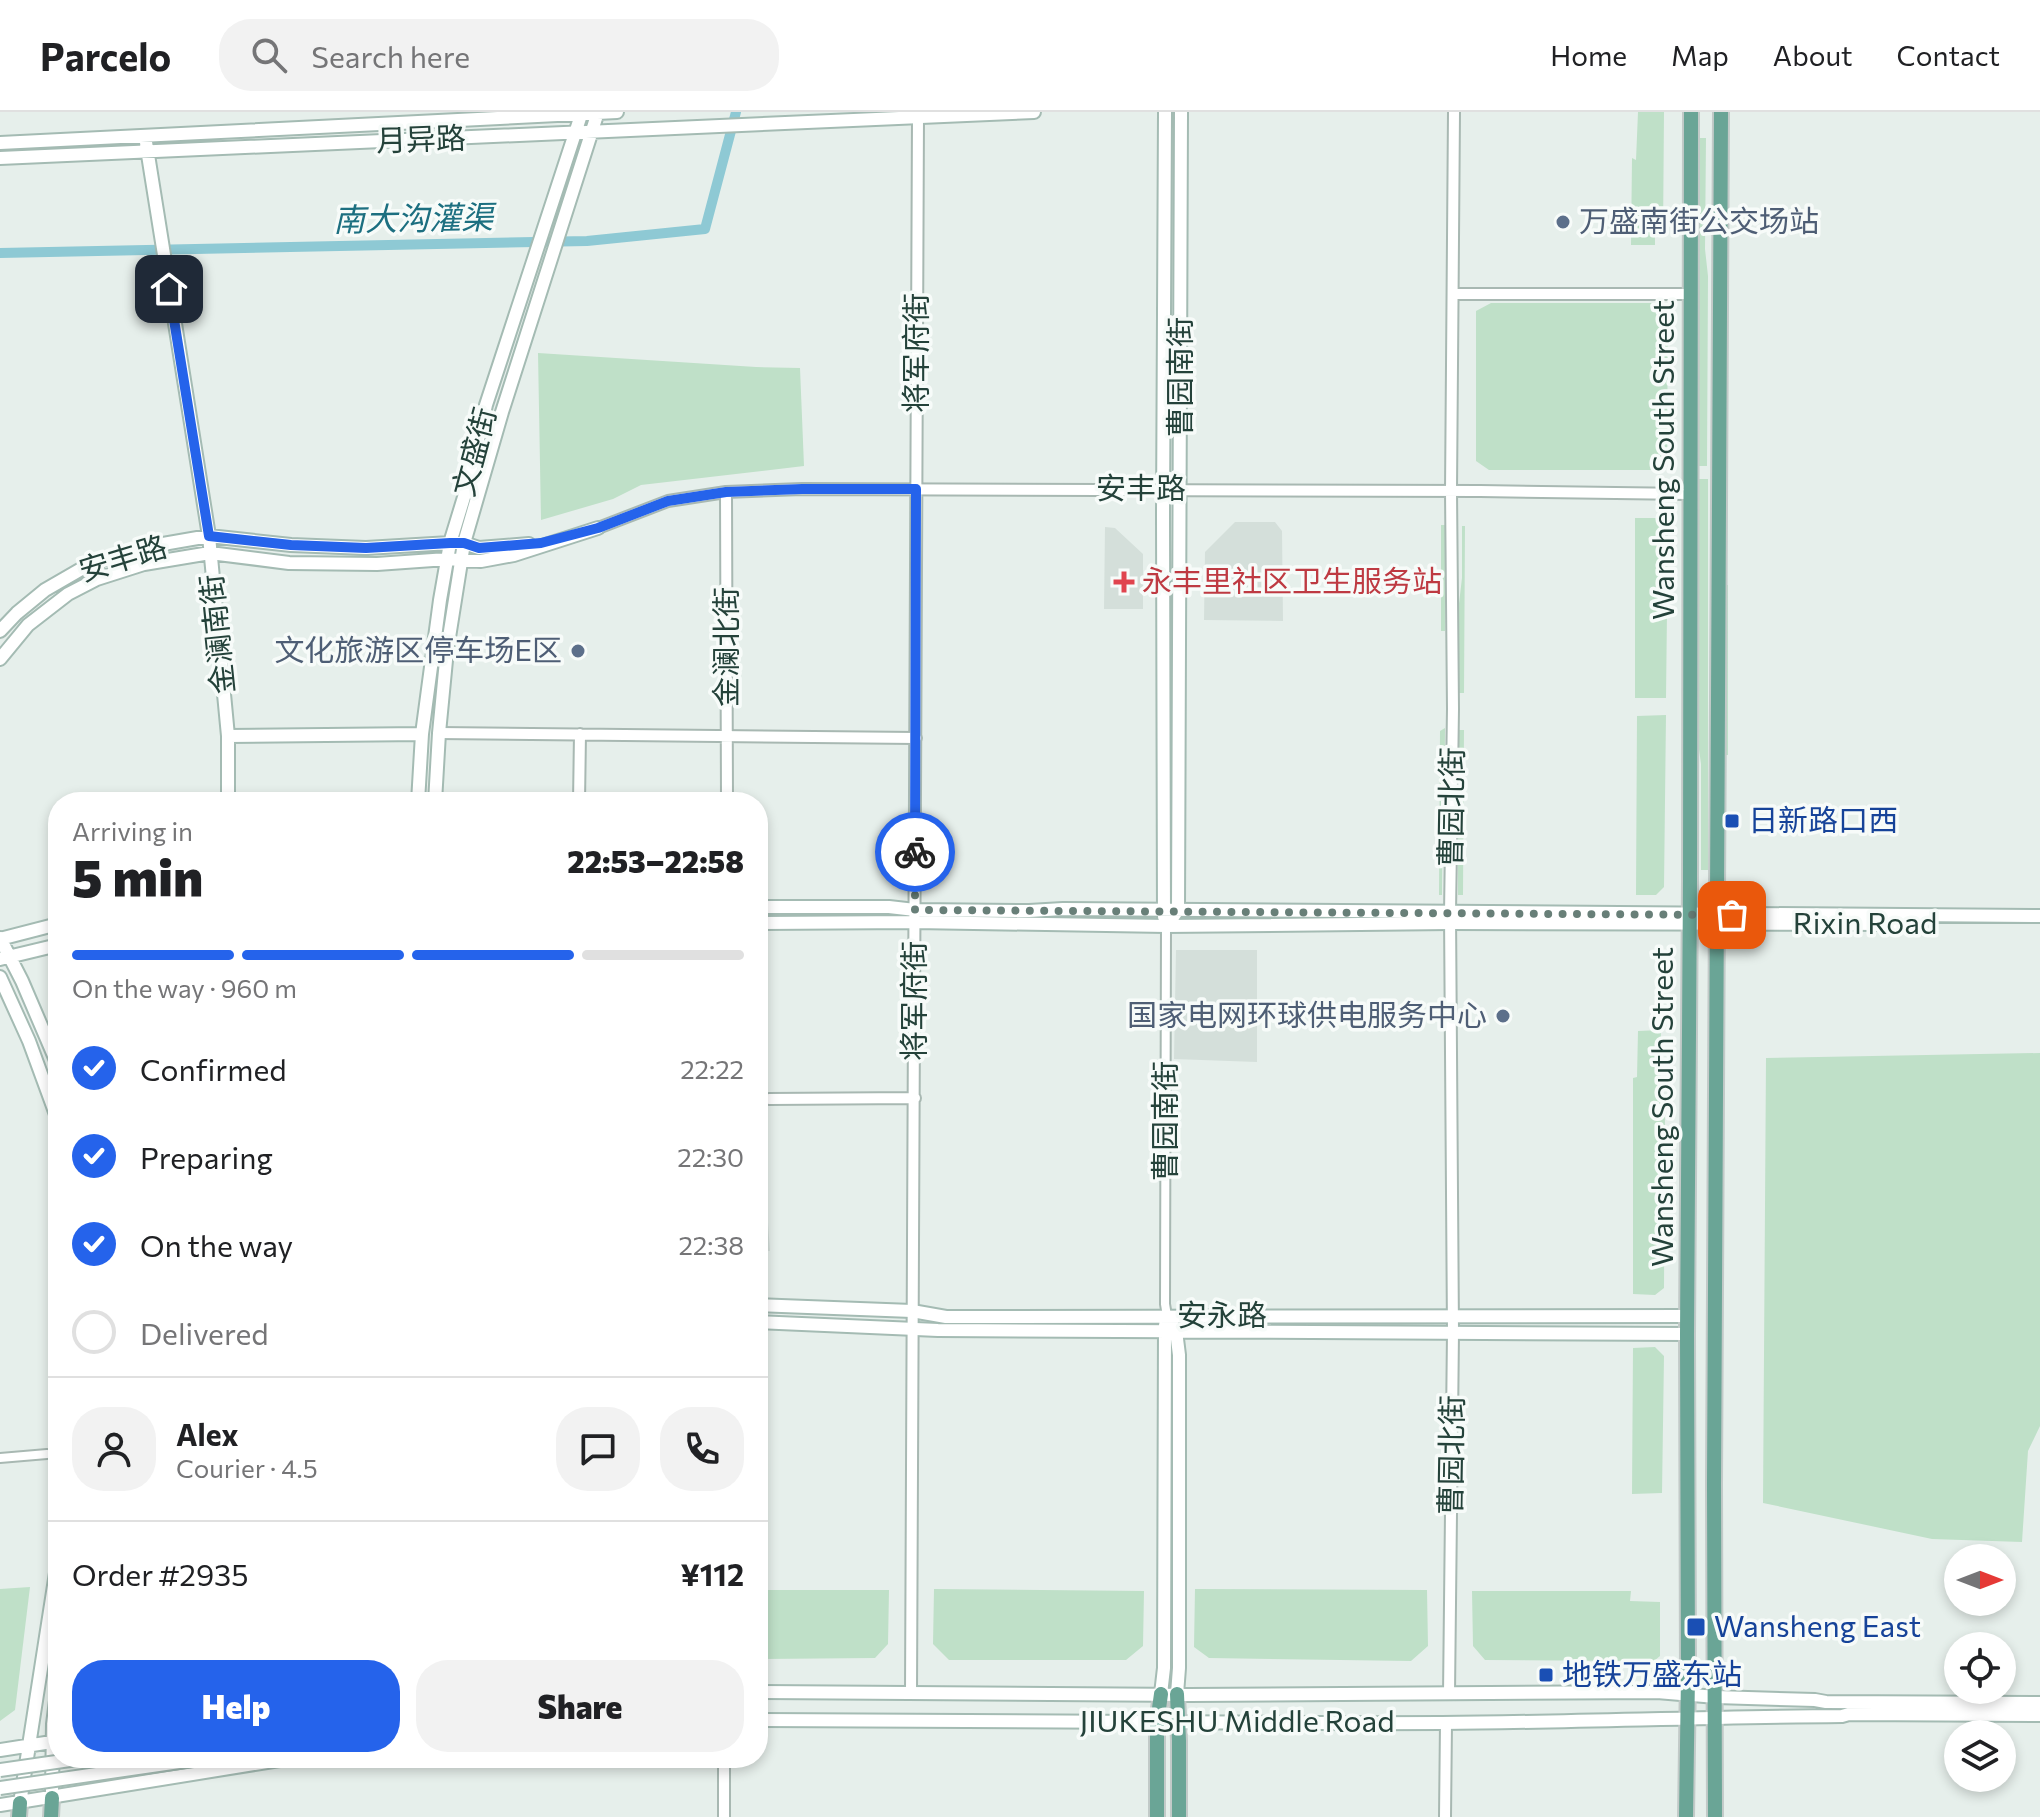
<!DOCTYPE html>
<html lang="en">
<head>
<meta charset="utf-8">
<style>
	body { margin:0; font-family:Commissioner,"Noto Sans SC",sans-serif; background:#f2f2f2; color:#202124; height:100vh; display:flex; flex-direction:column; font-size:30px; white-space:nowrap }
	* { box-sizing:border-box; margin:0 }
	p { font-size:26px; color:#757577 }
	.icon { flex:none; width:44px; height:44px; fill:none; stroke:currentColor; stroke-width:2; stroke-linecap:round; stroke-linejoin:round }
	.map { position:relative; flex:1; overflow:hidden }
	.details { position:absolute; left:48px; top:680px; width:720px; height:976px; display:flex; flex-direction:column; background:#fff; border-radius:32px; box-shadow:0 4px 12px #0003 }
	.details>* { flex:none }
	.needle { width:52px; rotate:90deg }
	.controls { position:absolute; left:1944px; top:1432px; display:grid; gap:16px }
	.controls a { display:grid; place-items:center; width:72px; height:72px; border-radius:50%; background:#fff; box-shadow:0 4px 12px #0003; font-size:40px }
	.pin { position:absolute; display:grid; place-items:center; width:68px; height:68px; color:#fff; margin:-34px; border-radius:16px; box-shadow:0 4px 12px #0006 }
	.courier { position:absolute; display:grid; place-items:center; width:80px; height:80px; margin:-40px; border:6px solid #2563eb; border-radius:50%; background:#fff; color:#222; box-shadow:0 2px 10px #0007 }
	.summary em { font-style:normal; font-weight:800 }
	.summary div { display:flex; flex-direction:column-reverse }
	.summary { display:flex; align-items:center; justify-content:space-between; height:136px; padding:0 24px }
	h1 { font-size:52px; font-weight:800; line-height:60px }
	.bar { display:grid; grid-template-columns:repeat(4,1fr); gap:12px 8px; align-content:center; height:96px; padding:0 24px }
	.bar i { height:10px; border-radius:6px; background:#e0e0e0 }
	.bar .current { background:#2563eb }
	.bar p { grid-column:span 4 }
	.line { display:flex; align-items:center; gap:20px; padding:0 24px; border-top:2px solid #e0e0e0 }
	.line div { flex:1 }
	.round { display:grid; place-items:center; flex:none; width:84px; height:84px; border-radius:32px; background:#f2f2f2 }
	ol { padding:0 24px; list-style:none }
	li { display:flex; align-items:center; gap:24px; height:88px }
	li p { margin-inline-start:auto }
	li .icon { padding:8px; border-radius:50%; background:#2563eb; color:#fff; stroke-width:4 }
	li:last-child { color:#757577 }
	li i { width:44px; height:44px; border:4px solid #e0e0e0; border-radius:50% }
	.cta { display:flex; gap:16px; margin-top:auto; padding:16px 24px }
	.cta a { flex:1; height:92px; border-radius:32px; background:#2563eb; color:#fff; font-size:32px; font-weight:800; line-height:92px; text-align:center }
	.cta a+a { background:#f2f2f2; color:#202124 }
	header { display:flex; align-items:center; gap:48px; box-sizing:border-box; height:112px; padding:0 40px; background:#fff; border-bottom:2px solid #e0e0e0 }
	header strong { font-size:38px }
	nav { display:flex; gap:44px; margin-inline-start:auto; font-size:28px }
	.search { width:560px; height:72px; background:#f2f2f2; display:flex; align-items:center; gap:20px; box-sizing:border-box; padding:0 28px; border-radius:32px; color:#757577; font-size:30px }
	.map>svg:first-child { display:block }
</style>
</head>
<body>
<header>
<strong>Parcelo</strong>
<div class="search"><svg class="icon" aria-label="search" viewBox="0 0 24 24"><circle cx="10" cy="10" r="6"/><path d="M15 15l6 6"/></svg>Search here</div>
<nav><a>Home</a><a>Map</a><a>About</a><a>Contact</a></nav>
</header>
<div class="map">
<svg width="2040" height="1705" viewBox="0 0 2040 1705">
	<rect width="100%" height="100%" fill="#e6efeb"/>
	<!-- built -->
	<path fill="#d4dfda" d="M1235 410H1275L1282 419 1283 509 1204 508 1205 440Z
		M1105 415 1115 416 1143 442V497H1104Z
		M1176 838H1257V950L1174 947Z
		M758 971 770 1139H758Z"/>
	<!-- green -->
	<path fill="#bfe0c8" d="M1638 0H1664L1663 124H1655V133H1631L1632 46 1636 48Z
		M1700 26H1706L1705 137 1708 164 1707 354H1698Z
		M1491 191H1668L1667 353 1663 358H1489L1476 349V199Z
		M538 241 756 255 800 256 804 354 641 373 613 387 541 408Z
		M1698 367H1708V758H1701V652L1697 623Z
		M1635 406H1660L1668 413 1666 586H1635Z
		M1441 413H1445V519H1441Z
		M1462 414H1465L1464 581H1458V500L1462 466Z
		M1725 473H1728V643H1725Z
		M1666 603 1664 775 1656 783H1636L1637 604Z
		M1445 616C1445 671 1442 727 1442 783H1439L1440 619Z
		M1458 618H1464L1463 783H1458Z
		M1661 918 1660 959 1665 997 1664 1176 1655 1183 1633 1182V966L1637 965 1638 919Z
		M2040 941V1314L2028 1339 2022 1430 1932 1427 1763 1391 1766 946Z
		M1655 1235 1664 1244 1662 1381 1632 1382 1633 1236Z
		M30 1475 15 1598 0 1609V1477Z
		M934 1477 1144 1479 1143 1534 1126 1548H949L933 1532Z
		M1195 1477 1427 1478 1428 1534 1411 1549 1209 1546 1194 1535Z
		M758 1478H889L888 1532 875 1546 759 1547Z
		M1472 1479H1631L1630 1489 1660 1490V1544L1654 1549 1485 1548 1473 1534Z"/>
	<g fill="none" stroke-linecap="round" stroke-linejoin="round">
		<!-- canal -->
		<path stroke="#8ec9d4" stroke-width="10" d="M0 141 587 129 705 117 736 0"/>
		<!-- minor casing -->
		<g stroke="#a8b8b2" stroke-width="12">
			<path id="minor" d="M1166 814 1165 1192 1167 1204
				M0 1346 47 1342"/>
		</g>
		<!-- tertiary casing -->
		<g stroke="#a8b8b2" stroke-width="14">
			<path id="tertiary" d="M1453 182H1690
				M726 380 727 690
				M598 416 668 389 726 380 802 377 1480 379 1689 382
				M439 621 916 626
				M579 690 580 622
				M769 987 915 986
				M911 1582 918 5
				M1449 1582 1453 1220 1450 801 1453 597 1451 379 1454 0
				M724 1705V1646
				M1445 1705 1446 1611"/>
		</g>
		<!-- secondary casing -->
		<g stroke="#a4bbb3" stroke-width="16">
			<path id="secondary" d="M145 24 209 424 228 624V690
				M0 31 617 0
				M0 46 1034 0
				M0 519 17 501 45 478 90 452 140 436 209 424 291 433 366 436 450 431H464L479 436 529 432
				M0 547 28 513 68 482 97 467 144 452 210 441 289 451 377 452 447 447 481 449 514 443 598 416
				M228 624 422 622
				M418 690 422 622 440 488 450 431 468 372 486 293 582 0
				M435 690 439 621 447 538 464 431 502 300 598 0
				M758 795H889L915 798 1029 799 1063 797 2040 804
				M1164 805 1163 402 1165 0
				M1173 805 1178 798 1181 0
				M758 811 915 810 1166 814 1450 811 1913 812
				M0 826 22 869 58 953
				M0 827 58 812
				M0 847 58 833
				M0 865 29 929 58 1008
				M758 1193 912 1199 946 1205 1687 1204
				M758 1210 938 1218 1687 1222
				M1173 1214 1176 1219 1179 1243V1556L1177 1582
				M758 1580 1189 1583 1657 1580 1716 1585 1815 1588 1826 1590 2040 1591
				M1161 1582 1164 1556 1165 1213
				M758 1608C986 1608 1214 1612 1442 1611 1575 1610 1708 1605 1842 1604L1849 1602 2040 1603
				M0 1638 58 1629
				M52 1679 53 1612 58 1573
				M20 1691 58 1448
				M0 1693 292 1646"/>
		</g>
		<!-- primary casing -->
		<g stroke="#c2cac8" stroke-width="18">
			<path id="primary" d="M1177 1582 1179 1629V1705
				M19 1705 20 1691
				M51 1705 52 1686
				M1157 1705V1611L1161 1582
				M1686 1705 1688 1563 1687 1222 1690 769 1691 0
				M1715 1705 1714 1372 1721 0"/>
		</g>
		<!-- minor -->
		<use href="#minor" stroke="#fff" stroke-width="8"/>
		<!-- tertiary -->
		<use href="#tertiary" stroke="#fff" stroke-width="10"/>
		<!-- secondary -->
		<use href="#secondary" stroke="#fff" stroke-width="12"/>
		<!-- primary -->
		<use href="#primary" stroke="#6aa596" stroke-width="14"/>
		<!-- secondary-bridge casing -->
		<g stroke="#a4bbb3" stroke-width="16" stroke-linecap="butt">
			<path id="secondary-bridge" d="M0 1658 84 1646
				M0 1676 207 1646"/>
		</g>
		<!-- secondary-bridge -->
		<use href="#secondary-bridge" stroke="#fff" stroke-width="12"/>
	</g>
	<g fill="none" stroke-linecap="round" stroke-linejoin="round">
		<!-- done -->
		<path stroke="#687f78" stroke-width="8" stroke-dasharray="0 14.4" d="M915 740V798L1732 803"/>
		<!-- route -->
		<path stroke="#2563eb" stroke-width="10" d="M169 177 209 424 291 433 366 436 450 431H464L479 436 541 431 598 416 668 389 726 380 802 377H916L915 740"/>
	</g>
	<!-- markers -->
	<g fill="#5c6f8a" stroke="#f7fbf9" stroke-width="3">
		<circle cx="1563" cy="110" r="8"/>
		<circle cx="578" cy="539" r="8"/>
		<circle cx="1503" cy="904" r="8"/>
	</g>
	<path fill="#e0444e" stroke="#f7fbf9" stroke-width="3" d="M1120 458h8v8h8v8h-8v8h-8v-8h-8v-8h8z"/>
	<g fill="#1a4fb4" stroke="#f7fbf9" stroke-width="3">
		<rect x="1724" y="701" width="16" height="16" rx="4"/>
		<rect x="1686" y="1505" width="20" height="20" rx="4"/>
		<rect x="1538" y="1555" width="16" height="16" rx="4"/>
	</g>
	<g text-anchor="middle" stroke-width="7" stroke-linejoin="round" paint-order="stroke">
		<!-- street labels -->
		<g font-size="30" fill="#24423a" stroke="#f7fbf9">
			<text transform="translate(421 28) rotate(-2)" y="10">月异路</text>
			<text transform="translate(917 241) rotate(-90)" y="10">将军府街</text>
			<text transform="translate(1181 265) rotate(-90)" y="10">曹园南街</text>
			<text transform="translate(475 340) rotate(-75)" y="10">文盛街</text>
			<text transform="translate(1664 348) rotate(-90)" y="10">Wansheng South Street</text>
			<text x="1141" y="387">安丰路</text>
			<text transform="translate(123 447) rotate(-17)" y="10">安丰路</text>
			<text transform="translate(218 522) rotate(-96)" y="10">金澜南街</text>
			<text transform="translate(727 535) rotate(-90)" y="10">金澜北街</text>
			<text transform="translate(1452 695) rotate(-89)" y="10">曹园北街</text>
			<text x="1865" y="822">Rixin Road</text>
			<text transform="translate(915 889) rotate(-90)" y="10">将军府街</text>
			<text transform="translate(1663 995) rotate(-90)" y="10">Wansheng South Street</text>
			<text transform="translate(1166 1009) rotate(-90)" y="10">曹园南街</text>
			<text x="1222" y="1214">安永路</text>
			<text transform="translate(1452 1343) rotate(-89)" y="10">曹园北街</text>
			<text x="1237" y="1620">JIUKESHU Middle Road</text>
		</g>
		<!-- service labels -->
		<g font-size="30" fill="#4e5e75" stroke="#f7fbf9" text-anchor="end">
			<text x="1579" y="120" text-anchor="start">万盛南街公交场站</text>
			<text x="562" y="549">文化旅游区停车场E区</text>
			<text x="1487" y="914">国家电网环球供电服务中心</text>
		</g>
		<!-- health labels -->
		<g font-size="30" fill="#be3a42" stroke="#f7fbf9" text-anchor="start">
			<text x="1142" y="480">永丰里社区卫生服务站</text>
		</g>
		<!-- transit labels -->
		<g font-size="30" fill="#164399" stroke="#f7fbf9" text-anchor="start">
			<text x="1748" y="719">日新路口西</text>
			<text x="1714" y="1525">Wansheng East</text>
			<text x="1562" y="1573">地铁万盛东站</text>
		</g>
		<!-- water labels -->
		<g font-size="32" font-style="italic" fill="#1c6f80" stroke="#f7fbf9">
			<text transform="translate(413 107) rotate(-1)" y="11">南大沟灌渠</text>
		</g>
	</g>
</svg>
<div class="controls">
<a><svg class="needle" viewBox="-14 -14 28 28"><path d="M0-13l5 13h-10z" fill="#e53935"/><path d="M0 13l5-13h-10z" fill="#757577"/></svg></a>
<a><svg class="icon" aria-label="locate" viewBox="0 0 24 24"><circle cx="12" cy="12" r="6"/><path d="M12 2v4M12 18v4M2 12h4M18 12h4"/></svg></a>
<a><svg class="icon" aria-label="layers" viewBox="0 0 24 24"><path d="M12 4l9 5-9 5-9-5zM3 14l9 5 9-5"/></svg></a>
</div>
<div class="pin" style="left:1732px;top:803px;background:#ea580c"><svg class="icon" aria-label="bag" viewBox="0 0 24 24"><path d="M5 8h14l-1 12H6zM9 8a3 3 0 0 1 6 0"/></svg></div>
<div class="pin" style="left:169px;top:177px;background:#1f2937"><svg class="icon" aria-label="home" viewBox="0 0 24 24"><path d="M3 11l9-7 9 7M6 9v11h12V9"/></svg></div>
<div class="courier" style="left:915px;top:740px"><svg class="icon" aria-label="bike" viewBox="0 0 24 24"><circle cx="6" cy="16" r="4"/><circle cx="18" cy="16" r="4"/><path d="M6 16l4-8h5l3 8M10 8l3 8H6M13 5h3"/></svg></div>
<section class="details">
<div class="summary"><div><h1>5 min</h1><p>Arriving in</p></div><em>22:53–22:58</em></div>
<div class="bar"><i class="current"></i><i class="current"></i><i class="current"></i><i></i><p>On the way · 960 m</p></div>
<ol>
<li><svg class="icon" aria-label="check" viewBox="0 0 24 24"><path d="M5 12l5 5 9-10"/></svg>Confirmed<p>22:22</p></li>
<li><svg class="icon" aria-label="check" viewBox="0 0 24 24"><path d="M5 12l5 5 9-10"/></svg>Preparing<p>22:30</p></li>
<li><svg class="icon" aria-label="check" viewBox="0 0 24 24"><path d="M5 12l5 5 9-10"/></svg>On the way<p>22:38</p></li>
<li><i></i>Delivered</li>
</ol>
<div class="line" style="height:144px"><a class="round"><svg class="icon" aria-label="person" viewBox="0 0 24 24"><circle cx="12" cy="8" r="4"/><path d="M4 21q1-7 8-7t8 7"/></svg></a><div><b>Alex</b><p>Courier · 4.5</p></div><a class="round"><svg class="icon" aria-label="chat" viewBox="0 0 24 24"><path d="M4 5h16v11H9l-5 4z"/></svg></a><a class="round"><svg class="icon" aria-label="phone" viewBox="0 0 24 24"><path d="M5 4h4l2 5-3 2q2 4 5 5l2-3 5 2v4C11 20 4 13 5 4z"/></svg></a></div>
<div class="line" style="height:104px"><div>Order #2935</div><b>¥112</b></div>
<div class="cta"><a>Help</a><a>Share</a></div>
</section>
</div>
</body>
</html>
